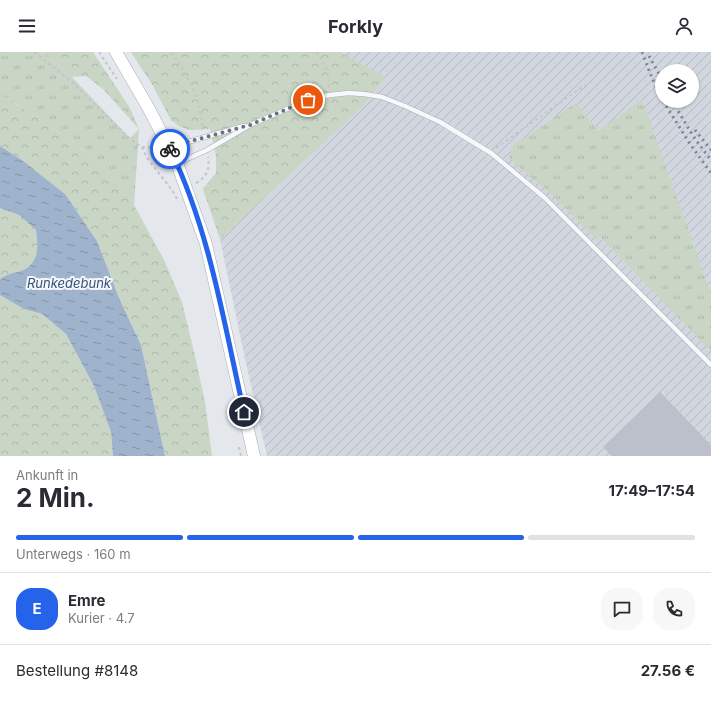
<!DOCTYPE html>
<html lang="de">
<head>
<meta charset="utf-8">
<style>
	body { margin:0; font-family:Inter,sans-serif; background:#f7f7f7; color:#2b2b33; height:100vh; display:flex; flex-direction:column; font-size:15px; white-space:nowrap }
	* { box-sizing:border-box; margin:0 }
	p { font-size:13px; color:#7c7c81 }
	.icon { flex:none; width:22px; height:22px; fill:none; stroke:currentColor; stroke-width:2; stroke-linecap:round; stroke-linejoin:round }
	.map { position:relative; height:404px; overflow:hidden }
	.details { display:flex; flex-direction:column; background:#fff; flex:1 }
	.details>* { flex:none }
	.controls { position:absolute; left:655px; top:12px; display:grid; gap:8px }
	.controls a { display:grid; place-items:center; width:44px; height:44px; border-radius:50%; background:#fff; box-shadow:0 1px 3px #0004; font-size:20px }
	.pin { position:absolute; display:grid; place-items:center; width:34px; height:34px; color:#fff; margin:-17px; border:2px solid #fff; border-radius:50%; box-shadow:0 1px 4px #0007 }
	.courier { position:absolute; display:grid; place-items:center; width:40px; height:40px; margin:-20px; border:3px solid #2563eb; border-radius:50%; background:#fff; color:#222; box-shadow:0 1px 5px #0007 }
	.summary em { font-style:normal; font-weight:700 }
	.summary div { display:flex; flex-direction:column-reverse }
	.summary { display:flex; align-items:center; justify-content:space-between; height:68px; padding:0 16px }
	h1 { font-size:26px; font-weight:700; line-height:30px }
	.bar { display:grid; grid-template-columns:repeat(4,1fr); gap:6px 4px; align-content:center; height:48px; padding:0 16px }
	.bar i { height:5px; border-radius:3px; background:#e1e1e2 }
	.bar .current { background:#2563eb }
	.bar p { grid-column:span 4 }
	.line { display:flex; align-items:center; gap:10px; padding:0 16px; border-top:1px solid #e1e1e2 }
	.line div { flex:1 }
	.round { display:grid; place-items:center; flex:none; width:42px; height:42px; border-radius:16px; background:#f7f7f7 }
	header { display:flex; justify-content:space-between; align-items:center; height:52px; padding:0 16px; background:#fff; font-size:18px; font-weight:700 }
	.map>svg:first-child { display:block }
</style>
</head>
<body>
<header><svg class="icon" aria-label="menu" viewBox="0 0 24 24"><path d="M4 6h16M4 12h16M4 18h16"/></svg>Forkly<svg class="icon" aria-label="person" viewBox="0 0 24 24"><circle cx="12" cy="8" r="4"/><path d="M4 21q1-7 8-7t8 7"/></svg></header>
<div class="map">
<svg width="711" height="404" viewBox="0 0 711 404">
	<defs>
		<pattern id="industrial-furrows" width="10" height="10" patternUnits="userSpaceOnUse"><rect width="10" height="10" fill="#d2d6de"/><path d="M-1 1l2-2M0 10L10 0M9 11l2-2" fill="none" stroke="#b4b8c0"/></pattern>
		<pattern id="grass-tufts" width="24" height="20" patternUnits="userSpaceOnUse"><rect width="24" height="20" fill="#c9d6c5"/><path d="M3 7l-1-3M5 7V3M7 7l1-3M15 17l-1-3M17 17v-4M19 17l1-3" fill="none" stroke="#adb8ab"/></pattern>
		<pattern id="forest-crowns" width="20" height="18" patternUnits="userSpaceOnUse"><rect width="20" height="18" fill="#c9d6c5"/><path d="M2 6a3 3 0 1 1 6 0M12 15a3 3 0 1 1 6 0" fill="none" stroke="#adb8ab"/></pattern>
		<pattern id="water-ripples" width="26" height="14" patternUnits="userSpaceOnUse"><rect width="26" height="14" fill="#9fb4cc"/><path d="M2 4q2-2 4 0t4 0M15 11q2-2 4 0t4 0" fill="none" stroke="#8293a7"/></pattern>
	</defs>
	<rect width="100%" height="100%" fill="#e4e7ec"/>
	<!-- industrial -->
	<path fill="url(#industrial-furrows)" fill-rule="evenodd" d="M131 0H711V404H267L245 307 220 187 203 137 216 121V103L210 77 189 78 179 74 171 68 152 32ZM662 19H692V49H662Z"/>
	<!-- grass -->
	<path fill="url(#grass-tufts)" d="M0 0H42L72 25 130 86 139 77 134 153 104 115 76 92 9 47 0 44Z
		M642 47 711 242V299L600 185 597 188 549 140 515 112 509 105 510 100 514 93 576 51 598 79Z"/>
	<!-- forest -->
	<path fill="url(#forest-crowns)" d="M42 0H93L130 56 139 77 103 37 86 24 72 25Z
		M131 0H339L385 25 363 54 220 187 203 137 216 121V103L210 77 189 78 179 74 171 68 152 32Z
		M0 44 9 47 76 92 104 115 134 153 164 208 182 250 195 304 205 350 212 404H165L141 293 119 246 97 189 65 142 22 108 0 94Z
		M0 156 19 163 36 178C38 195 40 211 21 219 13 221 7 222 0 227Z
		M0 243 24 257 42 262 66 282 94 334 111 380 113 404H0Z"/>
	<!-- water -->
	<path fill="url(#water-ripples)" d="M0 94 22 108 65 142 97 189 119 246 141 293 165 404H113L111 380 94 334 66 282 42 262 24 257 0 243V227C7 222 13 221 21 219 40 211 38 195 36 178L19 163 0 156Z"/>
	<!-- building -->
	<path fill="#bbc0ca" d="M660 340 711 393V404H612L603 395Z"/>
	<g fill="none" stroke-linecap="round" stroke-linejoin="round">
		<!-- lane casing -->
		<g stroke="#a9aeb7" stroke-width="5.5">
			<path id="lane" d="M170 95 244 74
				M178 111 207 98 250 73 308 48 330 43 348 41 364 42 382 45 405 54 440 70 491 101 545 146 711 313"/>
		</g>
		<!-- secondary casing -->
		<g stroke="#a9aeb7" stroke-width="13">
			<path id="secondary" d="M116 0 149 57 177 111 206 192 254 404"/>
		</g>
		<!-- path -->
		<path stroke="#c2c5cb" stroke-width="2" stroke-dasharray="3 3" stroke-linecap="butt" d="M34 0 71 29 130 87 142 95 147 106 172 138 177 147
			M99 0 117 27
			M172 0 192 34 199 52 203 77
			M316 0C327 12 328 21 329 36
			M142 95 157 96
			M496 96 585 33
			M196 131C207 125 210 117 208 105
			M239 395 241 404"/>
		<!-- lane -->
		<use href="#lane" stroke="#f7f8fa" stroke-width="4.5"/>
		<!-- secondary -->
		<use href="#secondary" stroke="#fff" stroke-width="12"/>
		<!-- rail -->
		<path stroke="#7d8696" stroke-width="3" stroke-dasharray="2 4" stroke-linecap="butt" d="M642 0 652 26 662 47
			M649 4 662 27
			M663 49 690 92 711 121
			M672 49 695 87 711 108
			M695 78 711 98"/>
	</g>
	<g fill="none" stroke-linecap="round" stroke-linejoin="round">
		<!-- done -->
		<path stroke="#6c737f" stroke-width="4" stroke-dasharray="0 7.2" d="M170 97 169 95 250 73 308 48"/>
		<!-- route -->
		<path stroke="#2563eb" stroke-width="5" d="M170 97C210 179 224 272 244 360"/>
	</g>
	<g text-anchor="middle" stroke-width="4" stroke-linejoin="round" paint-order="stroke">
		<!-- water labels -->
		<g font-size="13" font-style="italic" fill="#34527a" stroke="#f4f6f9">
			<text x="69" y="236">Runkedebunk</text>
		</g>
	</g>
</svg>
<div class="controls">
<a><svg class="icon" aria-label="layers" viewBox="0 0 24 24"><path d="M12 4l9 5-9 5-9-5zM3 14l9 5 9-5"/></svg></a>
</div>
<div class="pin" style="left:308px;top:48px;background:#ea580c"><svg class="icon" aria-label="bag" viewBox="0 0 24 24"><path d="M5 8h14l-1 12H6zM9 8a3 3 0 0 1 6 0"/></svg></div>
<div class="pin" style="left:244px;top:360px;background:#1f2937"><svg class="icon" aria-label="home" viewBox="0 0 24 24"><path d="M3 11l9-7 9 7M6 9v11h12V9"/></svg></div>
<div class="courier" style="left:170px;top:97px"><svg class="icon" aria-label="bike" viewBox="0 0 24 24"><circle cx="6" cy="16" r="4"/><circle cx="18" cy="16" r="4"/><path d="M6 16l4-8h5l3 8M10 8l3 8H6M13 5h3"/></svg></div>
</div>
<section class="details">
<div class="summary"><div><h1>2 Min.</h1><p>Ankunft in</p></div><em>17:49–17:54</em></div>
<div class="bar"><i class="current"></i><i class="current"></i><i class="current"></i><i></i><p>Unterwegs · 160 m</p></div>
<div class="line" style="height:72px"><b class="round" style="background:#2563eb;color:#fff">E</b><div><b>Emre</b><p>Kurier · 4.7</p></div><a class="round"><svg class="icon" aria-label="chat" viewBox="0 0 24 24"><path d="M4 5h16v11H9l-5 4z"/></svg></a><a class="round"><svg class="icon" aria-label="phone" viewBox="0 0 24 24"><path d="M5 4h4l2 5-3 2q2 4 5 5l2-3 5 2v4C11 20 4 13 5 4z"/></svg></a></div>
<div class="line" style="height:52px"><div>Bestellung #8148</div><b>27.56 €</b></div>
</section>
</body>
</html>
